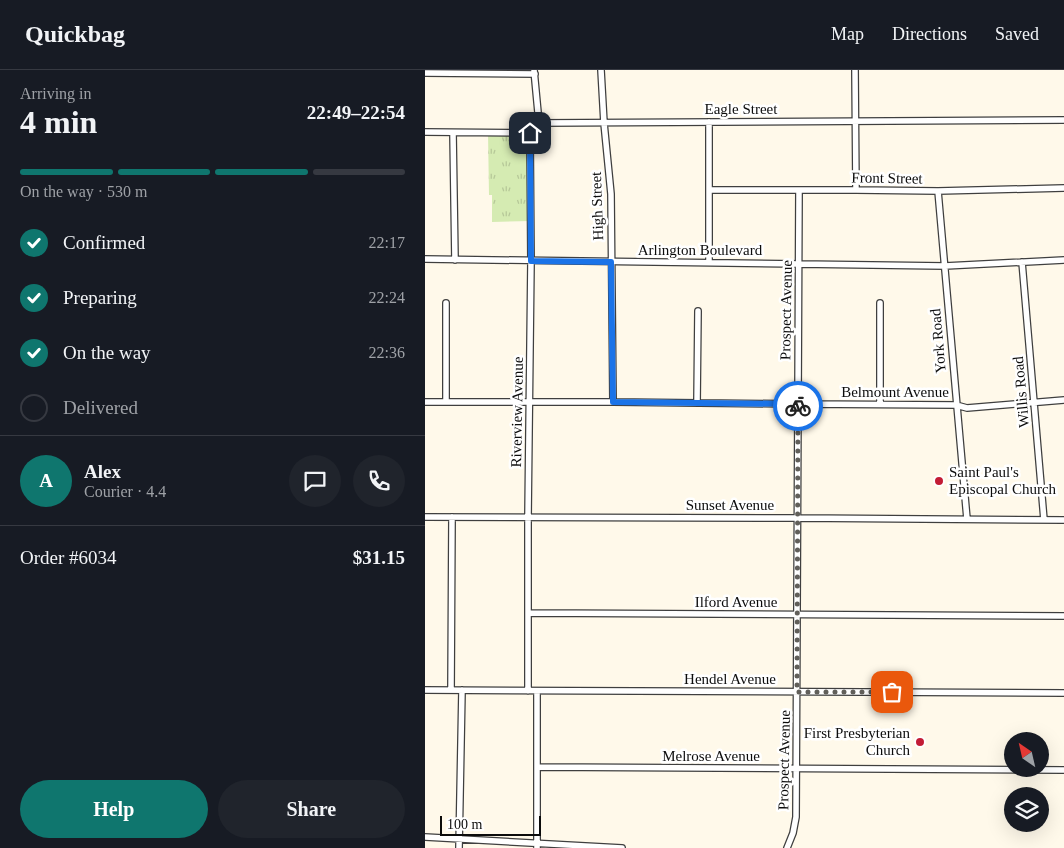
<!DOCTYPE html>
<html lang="en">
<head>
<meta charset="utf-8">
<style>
	body { margin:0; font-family:"Times New Roman",serif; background:#20242c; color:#f1f3f6; height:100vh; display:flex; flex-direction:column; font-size:19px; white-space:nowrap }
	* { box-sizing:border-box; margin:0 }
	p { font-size:16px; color:#9ea1a6 }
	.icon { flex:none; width:28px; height:28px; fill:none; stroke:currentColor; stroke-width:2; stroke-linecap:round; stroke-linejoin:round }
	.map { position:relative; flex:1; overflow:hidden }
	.side { display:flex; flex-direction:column; background:#171b24; width:425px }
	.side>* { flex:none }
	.needle { width:32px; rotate:326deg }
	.fabs { position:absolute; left:579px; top:662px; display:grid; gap:10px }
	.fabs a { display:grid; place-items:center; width:45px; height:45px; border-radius:50%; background:#171b24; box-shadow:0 5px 20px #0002; font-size:25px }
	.scale { position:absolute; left:15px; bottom:12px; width:101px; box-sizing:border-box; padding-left:5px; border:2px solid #0c0c0c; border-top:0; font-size:14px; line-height:18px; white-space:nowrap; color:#0c0c0c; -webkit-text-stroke:4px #fff; paint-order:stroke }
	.pin { position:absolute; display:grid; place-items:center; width:42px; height:42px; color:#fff; margin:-21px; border-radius:10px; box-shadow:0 2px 8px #0006 }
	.courier { position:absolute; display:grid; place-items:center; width:50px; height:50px; margin:-25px; border:4px solid #1a73e8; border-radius:50%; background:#fff; color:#222; box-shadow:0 1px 6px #0007 }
	.head em { font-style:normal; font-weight:600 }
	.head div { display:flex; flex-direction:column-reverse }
	.head { display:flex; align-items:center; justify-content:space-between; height:85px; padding:0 20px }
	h1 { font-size:32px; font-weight:600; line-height:38px }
	.bar { display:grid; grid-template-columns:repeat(4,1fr); gap:8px 5px; align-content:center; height:60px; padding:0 20px }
	.bar i { height:6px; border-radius:4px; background:#363941 }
	.bar .active { background:#0f766e }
	.bar p { grid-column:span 4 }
	.line { display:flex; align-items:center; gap:12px; padding:0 20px; border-top:1px solid #363941 }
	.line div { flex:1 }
	.round { display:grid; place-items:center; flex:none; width:52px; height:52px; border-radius:26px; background:#20242c }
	ol { padding:0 20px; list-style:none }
	li { display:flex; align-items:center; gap:15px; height:55px }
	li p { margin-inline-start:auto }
	li .icon { padding:5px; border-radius:50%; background:#0f766e; color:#fff; stroke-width:4 }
	li:last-child { color:#9ea1a6 }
	li i { width:28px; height:28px; border:2px solid #363941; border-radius:50% }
	.cta { display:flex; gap:10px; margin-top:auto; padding:10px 20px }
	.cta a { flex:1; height:58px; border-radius:30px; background:#0f766e; color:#fff; font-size:20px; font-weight:600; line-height:58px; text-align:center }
	.cta a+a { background:#20242c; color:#f1f3f6 }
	header { display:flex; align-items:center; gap:30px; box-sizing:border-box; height:70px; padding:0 25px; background:#171b24; border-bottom:1px solid #363941 }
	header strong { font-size:24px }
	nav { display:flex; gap:28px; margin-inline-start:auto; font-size:18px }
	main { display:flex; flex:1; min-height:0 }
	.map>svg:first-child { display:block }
</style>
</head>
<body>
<header>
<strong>Quickbag</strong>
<nav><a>Map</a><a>Directions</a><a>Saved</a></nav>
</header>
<main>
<section class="side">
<div class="head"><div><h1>4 min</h1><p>Arriving in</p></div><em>22:49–22:54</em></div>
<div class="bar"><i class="active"></i><i class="active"></i><i class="active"></i><i></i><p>On the way · 530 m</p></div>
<ol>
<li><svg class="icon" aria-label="check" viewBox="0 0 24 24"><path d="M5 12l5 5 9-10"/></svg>Confirmed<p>22:17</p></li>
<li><svg class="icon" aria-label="check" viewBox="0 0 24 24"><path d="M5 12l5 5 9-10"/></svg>Preparing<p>22:24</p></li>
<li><svg class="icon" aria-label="check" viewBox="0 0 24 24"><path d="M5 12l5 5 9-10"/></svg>On the way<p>22:36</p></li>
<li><i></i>Delivered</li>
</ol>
<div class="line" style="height:90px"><b class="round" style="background:#0f766e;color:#fff">A</b><div><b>Alex</b><p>Courier · 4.4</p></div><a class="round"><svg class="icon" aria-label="chat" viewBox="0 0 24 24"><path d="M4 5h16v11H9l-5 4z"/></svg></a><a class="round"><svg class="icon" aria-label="phone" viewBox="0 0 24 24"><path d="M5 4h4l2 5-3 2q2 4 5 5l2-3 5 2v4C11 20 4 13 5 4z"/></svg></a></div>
<div class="line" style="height:65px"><div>Order #6034</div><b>$31.15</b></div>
<div class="cta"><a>Help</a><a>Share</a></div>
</section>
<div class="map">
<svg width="639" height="778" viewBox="0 0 639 778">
	<defs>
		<pattern id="park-tufts" width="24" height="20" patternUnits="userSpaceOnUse" patternTransform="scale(1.25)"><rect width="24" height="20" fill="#d5ebb2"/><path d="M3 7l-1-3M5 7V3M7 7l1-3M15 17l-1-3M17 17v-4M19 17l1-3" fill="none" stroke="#b6c898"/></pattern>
	</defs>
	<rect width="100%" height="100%" fill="#fff9ea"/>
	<!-- park -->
	<path fill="url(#park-tufts)" d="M63 63H105L106 151 67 152V125H64Z"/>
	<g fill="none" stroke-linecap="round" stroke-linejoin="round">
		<!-- minor casing -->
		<g stroke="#3f3f3f" stroke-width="8">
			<path id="minor" d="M176 0 179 53 186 124 188 332
				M430 0 431 120
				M0 3 110 4
				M114 53 639 50
				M0 62 105 63 111 62 114 59V53L109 0
				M28 63 30 190
				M285 120H431L513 121 639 118
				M513 121 542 449
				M0 189 520 196 639 190
				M284 192V52
				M597 192 619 450
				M0 332H188L373 334 531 335 542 338 639 330
				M21 332V233
				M272 333 273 241
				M455 334V233
				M0 447 372 448 639 450
				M104 543 639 546
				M0 620 639 623
				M26 620 27 447
				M103 621V447L106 191 105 63
				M112 621V778
				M112 697 639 700
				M0 767 197 778
				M34 778 37 620
				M362 778 368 763 371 747 374 120"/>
		</g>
		<!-- minor -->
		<use href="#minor" stroke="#fff" stroke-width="5.5"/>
	</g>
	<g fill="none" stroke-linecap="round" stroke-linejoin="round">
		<!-- done -->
		<path stroke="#615f5a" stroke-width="5" stroke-dasharray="0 9" d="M373 336 372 622H467"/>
		<!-- route -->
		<path stroke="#1a73e8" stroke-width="6" d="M105 63 106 191 186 192 188 332 373 334V336"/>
	</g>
	<!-- markers -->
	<g fill="#c31c35" stroke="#fff" stroke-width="2">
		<circle cx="514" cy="411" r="5"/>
		<circle cx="495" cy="672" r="5"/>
	</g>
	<g text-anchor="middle" stroke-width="5" stroke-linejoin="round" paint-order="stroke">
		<!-- street labels -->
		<g font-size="15" fill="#0c0c0c" stroke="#fff">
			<text x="316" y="44">Eagle Street</text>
			<text transform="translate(462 108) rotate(1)" y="5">Front Street</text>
			<text transform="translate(172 136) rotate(-92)" y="5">High Street</text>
			<text x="275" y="185">Arlington Boulevard</text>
			<text transform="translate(361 240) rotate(-89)" y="5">Prospect Avenue</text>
			<text transform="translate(513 271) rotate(-95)" y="5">York Road</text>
			<text x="470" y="327">Belmount Avenue</text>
			<text transform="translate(596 322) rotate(-95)" y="5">Willis Road</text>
			<text transform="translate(92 342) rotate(-89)" y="5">Riverview Avenue</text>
			<text x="305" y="440">Sunset Avenue</text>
			<text x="311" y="537">Ilford Avenue</text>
			<text x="305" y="614">Hendel Avenue</text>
			<text x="286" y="691">Melrose Avenue</text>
			<text transform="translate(359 690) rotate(-89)" y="5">Prospect Avenue</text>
		</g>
		<!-- poi labels -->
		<g font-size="15" fill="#0c0c0c" stroke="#fff" text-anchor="start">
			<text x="524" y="407">Saint Paul's<tspan x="524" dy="17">Episcopal Church</tspan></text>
			<text x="485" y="668" text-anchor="end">First Presbyterian<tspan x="485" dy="17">Church</tspan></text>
		</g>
	</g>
</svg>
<div class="fabs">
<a><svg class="needle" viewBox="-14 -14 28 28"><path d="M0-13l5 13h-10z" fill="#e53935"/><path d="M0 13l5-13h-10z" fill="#9ea1a6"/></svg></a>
<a><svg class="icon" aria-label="layers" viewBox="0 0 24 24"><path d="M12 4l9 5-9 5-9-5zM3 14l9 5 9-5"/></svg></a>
</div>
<div class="scale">100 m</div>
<div class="pin" style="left:467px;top:622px;background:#ea580c"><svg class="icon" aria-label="bag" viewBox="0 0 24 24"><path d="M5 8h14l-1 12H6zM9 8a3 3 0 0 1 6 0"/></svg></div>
<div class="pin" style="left:105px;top:63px;background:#1f2937"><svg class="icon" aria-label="home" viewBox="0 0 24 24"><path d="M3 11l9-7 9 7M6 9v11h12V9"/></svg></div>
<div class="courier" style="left:373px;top:336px"><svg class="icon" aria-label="bike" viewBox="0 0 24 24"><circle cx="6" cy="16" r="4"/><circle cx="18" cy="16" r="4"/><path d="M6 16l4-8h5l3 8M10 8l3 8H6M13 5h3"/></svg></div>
</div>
</main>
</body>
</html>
